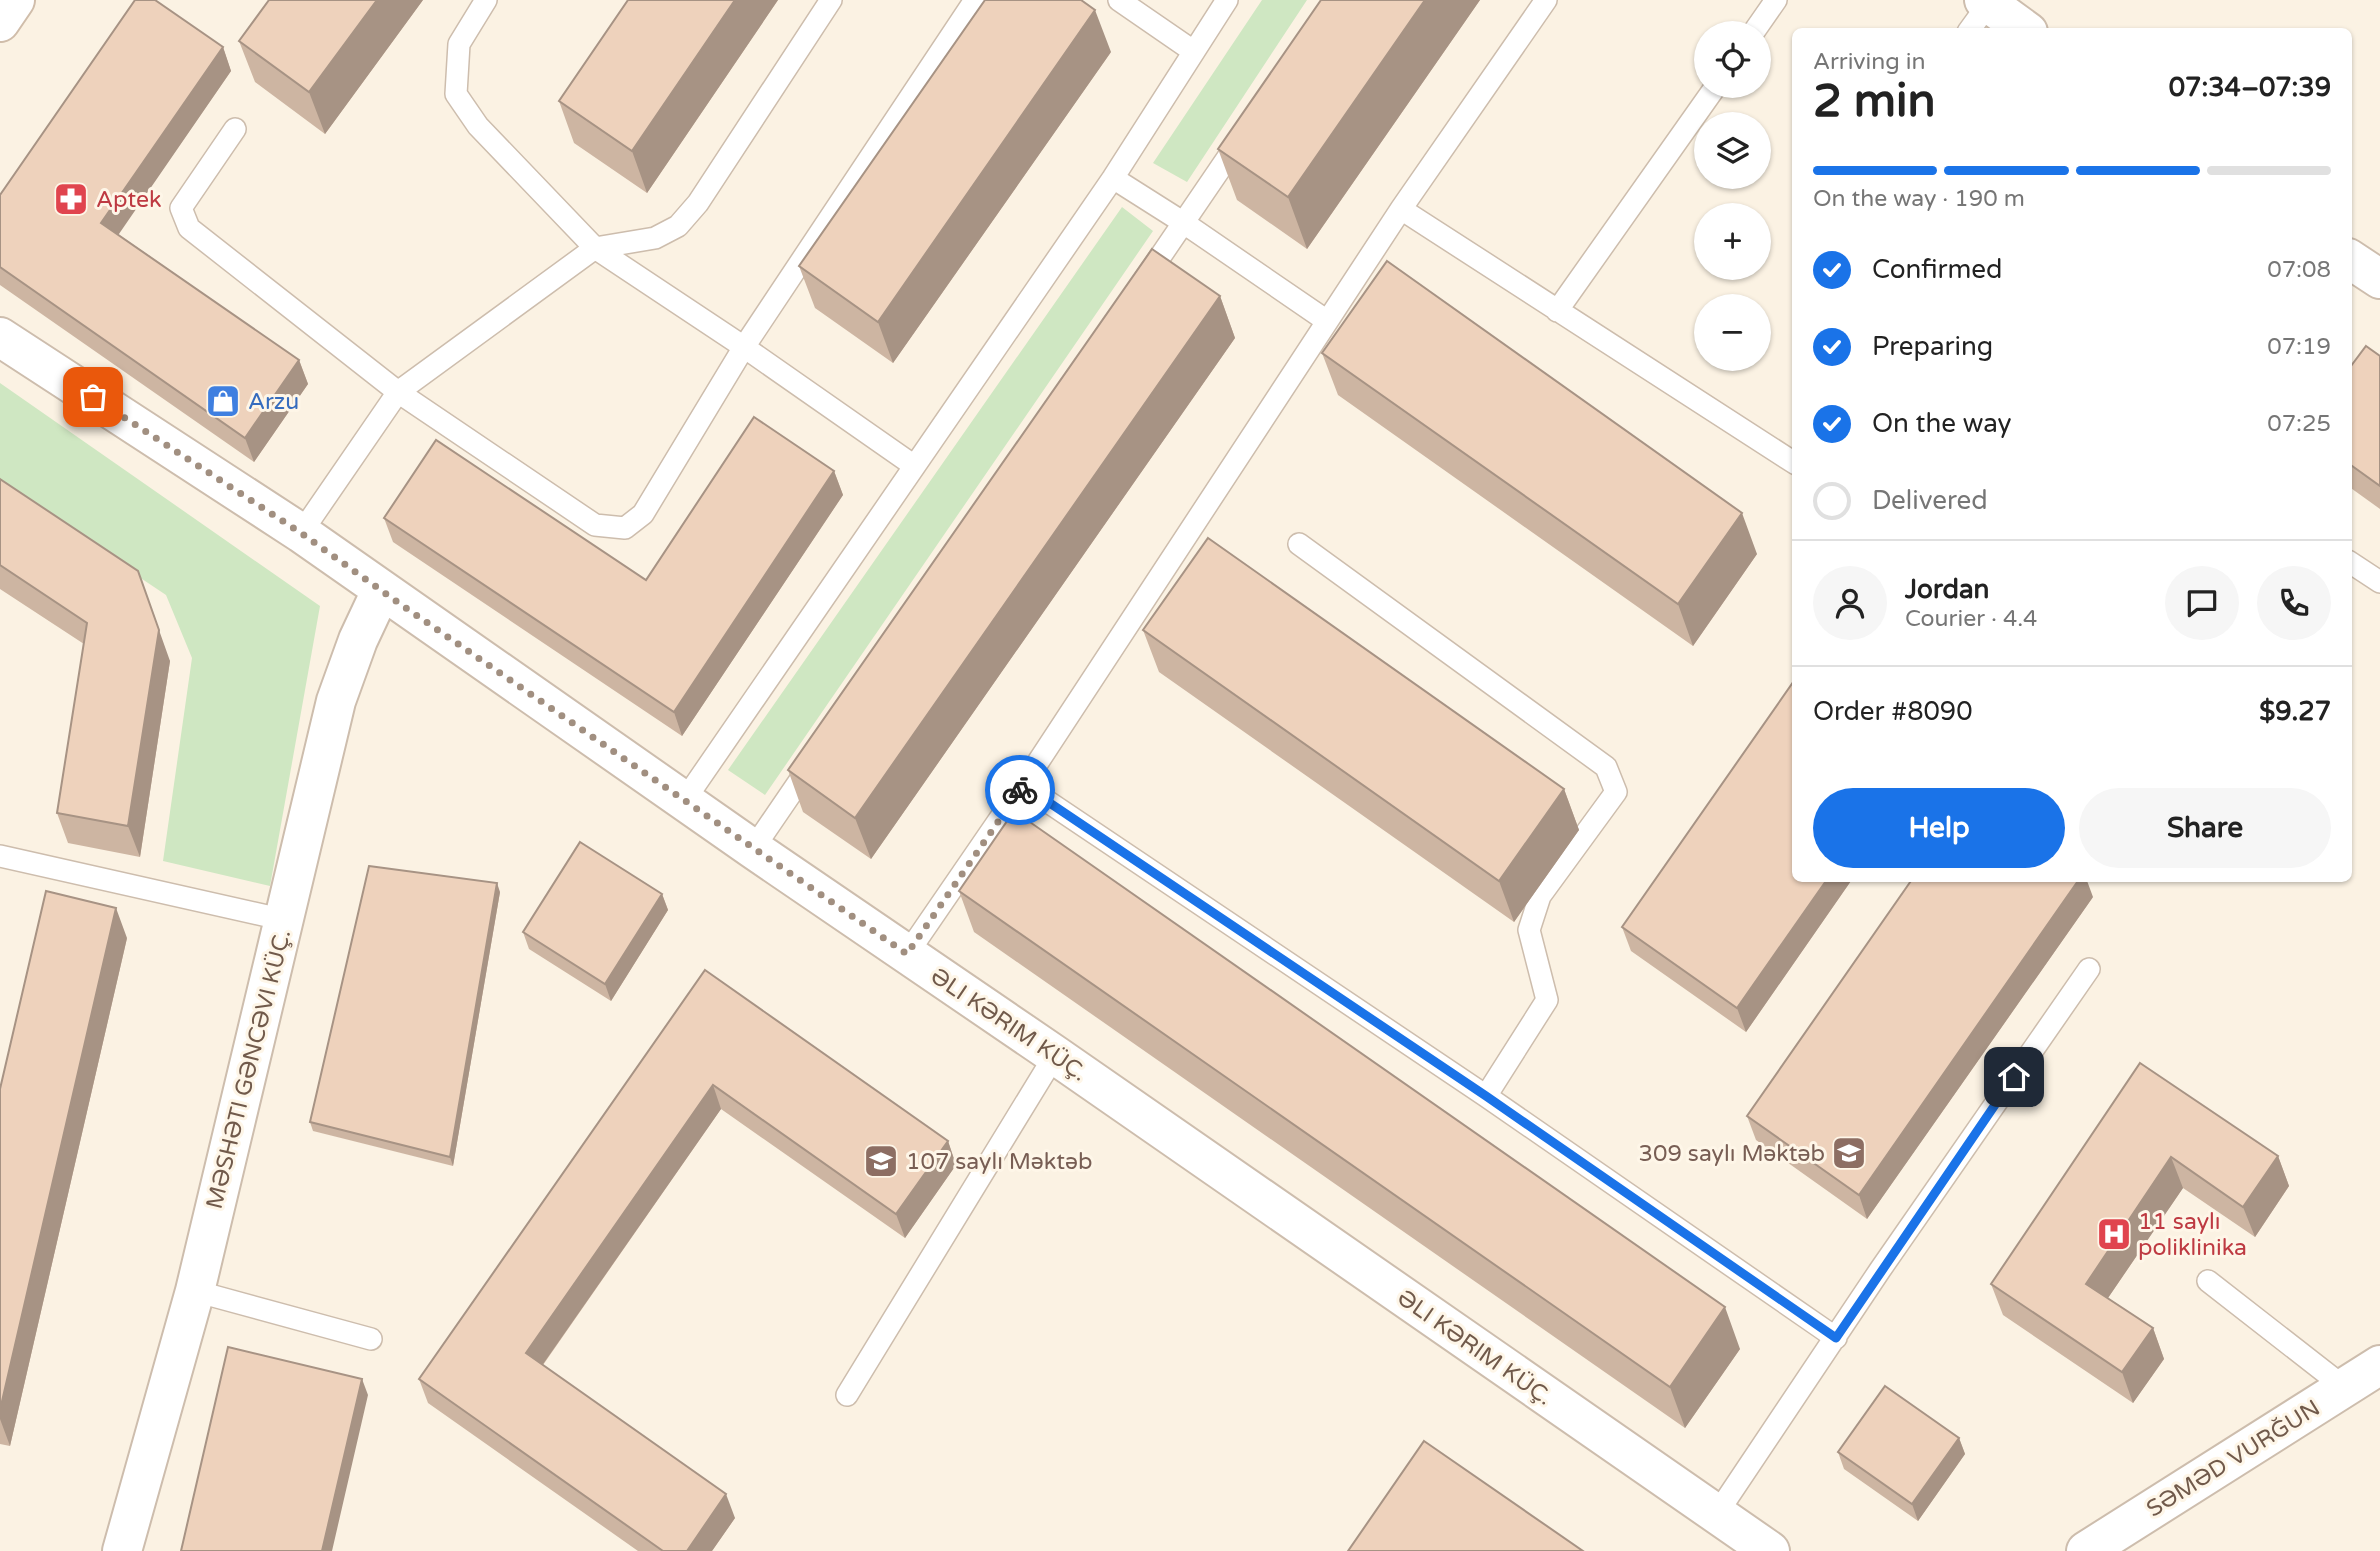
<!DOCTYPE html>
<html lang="en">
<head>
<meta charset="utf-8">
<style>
	body { margin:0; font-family:"Varela Round",sans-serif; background:#f6f6f6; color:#222; height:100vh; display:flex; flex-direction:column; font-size:26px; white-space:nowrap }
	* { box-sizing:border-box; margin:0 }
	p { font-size:23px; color:#767676 }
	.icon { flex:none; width:38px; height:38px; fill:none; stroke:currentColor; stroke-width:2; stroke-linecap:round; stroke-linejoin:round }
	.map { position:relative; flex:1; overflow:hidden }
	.panel { position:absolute; left:1792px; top:28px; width:560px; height:854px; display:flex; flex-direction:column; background:#fff; border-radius:10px; box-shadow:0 2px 5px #0004 }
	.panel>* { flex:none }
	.fabs { position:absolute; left:1694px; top:21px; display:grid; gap:14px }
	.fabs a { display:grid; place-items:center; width:77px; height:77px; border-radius:50%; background:#fff; box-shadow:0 2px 5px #0004; font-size:35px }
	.pin { position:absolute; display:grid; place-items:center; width:60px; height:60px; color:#fff; margin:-30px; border-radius:14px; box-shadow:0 4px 10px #0006 }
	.courier { position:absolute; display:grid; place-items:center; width:70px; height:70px; margin:-35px; border:5px solid #1a73e8; border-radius:50%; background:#fff; color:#222; box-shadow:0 2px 9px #0007 }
	.head em { font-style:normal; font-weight:800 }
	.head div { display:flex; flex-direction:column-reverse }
	.head { display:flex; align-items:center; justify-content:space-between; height:119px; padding:0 21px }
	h1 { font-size:46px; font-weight:800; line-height:52px }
	.bar { display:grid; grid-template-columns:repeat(4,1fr); gap:10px 7px; align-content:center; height:84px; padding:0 21px }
	.bar i { height:9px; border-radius:5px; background:#e0e0e0 }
	.bar .current { background:#1a73e8 }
	.bar p { grid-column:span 4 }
	.line { display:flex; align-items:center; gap:18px; padding:0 21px; border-top:2px solid #e0e0e0 }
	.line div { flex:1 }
	.round { display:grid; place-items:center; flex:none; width:74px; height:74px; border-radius:37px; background:#f6f6f6 }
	ol { padding:0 21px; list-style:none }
	li { display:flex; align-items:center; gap:21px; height:77px }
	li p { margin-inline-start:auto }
	li .icon { padding:7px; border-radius:50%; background:#1a73e8; color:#fff; stroke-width:4 }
	li:last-child { color:#767676 }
	li i { width:38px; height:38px; border:4px solid #e0e0e0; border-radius:50% }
	.primary-button { display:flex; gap:14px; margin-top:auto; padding:14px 21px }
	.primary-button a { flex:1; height:80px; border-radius:42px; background:#1a73e8; color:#fff; font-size:28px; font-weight:800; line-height:80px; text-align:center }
	.primary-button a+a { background:#f6f6f6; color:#222 }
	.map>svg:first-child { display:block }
</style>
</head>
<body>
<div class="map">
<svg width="2380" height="1551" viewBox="0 0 2380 1551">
	<rect width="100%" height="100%" fill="#fbf2e3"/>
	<!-- green -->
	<path fill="#cfe7c2" d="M1262 0H1307L1187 182 1153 163Z
		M1122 207 1153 231 765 795 728 770Z
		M0 383 320 606 270 886 163 861 192 658 166 595 0 484Z"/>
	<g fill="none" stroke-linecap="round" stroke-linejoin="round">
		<!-- service casing -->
		<g stroke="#cdbdad" stroke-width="24">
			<path id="service" d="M486 0 459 44 456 94 478 126 595 248 744 347 913 465
				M1119 0 1193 51
				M1968 32 1989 3
				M1753 33 1776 0
				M235 129 181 208 189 228 398 392 595 525 625 528 643 514 744 347 975 0
				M1113 178 1184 223 1327 321
				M1401 209 1546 0
				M1145 279 1239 141
				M1557 311 1716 86
				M301 533 398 392 595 248 655 238 678 226 698 203 831 0
				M1299 544 1606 767 1616 792 1540 896 1529 930 1547 1000 1486 1096
				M2348 561 2380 582
				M1023 785 1486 1096 1836 1338
				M684 801 1113 178 1227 0
				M753 849 809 767
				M0 856 285 920
				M907 954 1023 785 1401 209 1796 464
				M2208 1281 2344 1387
				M195 1291 371 1339
				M847 1395 1055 1055
				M1716 1515 1880 1270 2089 969"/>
		</g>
		<!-- minor casing -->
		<g stroke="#cdbdad" stroke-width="42">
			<path id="minor" d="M1984 0 2028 32
				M2348 258 2380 279
				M0 337 301 533 753 849 1055 1055 1770 1551
				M122 1551 195 1291 336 701 358 640 381 591
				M2086 1551 2380 1365"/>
		</g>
		<!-- secondary casing -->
		<g stroke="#d0bdaa" stroke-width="42">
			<path id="secondary" d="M0 22 15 0"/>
		</g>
		<!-- service -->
		<use href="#service" stroke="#fff" stroke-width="21"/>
		<!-- minor -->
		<use href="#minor" stroke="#fff" stroke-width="38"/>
		<!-- secondary -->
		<use href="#secondary" stroke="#fff" stroke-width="38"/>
	</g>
	<!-- wall -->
	<path fill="#cdb5a2" d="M423 0 325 134 255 82 239 41Z
		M628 0H778L647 193 574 143 559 101Z
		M1321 0H1480L1307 249 1237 200 1218 149Z
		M223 47 231 71 118 234 299 360 308 384 254 462 0 285V195Z
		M1111 52 893 363 815 308 799 266Z
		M1220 296 1235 338 871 859 803 812 788 770Z
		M1322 353 1757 554 1693 646 1338 395Z
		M2380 356V509L2348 486V370Z
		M834 471 843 495 682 736 393 542 384 518 646 580Z
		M0 479 170 661 140 857 68 843 57 813 84 644 0 589Z
		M1143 630 1564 789 1579 830 1514 922 1159 672Z
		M1796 878H1853L1746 1032 1631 951 1622 927Z
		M959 891 1740 1349 1685 1428 974 932Z
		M500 892 453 1166 313 1131 310 1122Z
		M662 894 668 910 611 1001 529 949 523 932Z
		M2093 897 1867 1219 1756 1140 1747 1116Z
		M127 938 10 1446 0 1444V1089Z
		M705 970 948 1141 956 1165 905 1238 721 1109 543 1365 735 1518 712 1551H638L428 1403 419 1379Z
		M2140 1063 2278 1156 2289 1186 2255 1237 2183 1188 2108 1298 2153 1328 2164 1359 2133 1403 2003 1315 1991 1284Z
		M1959 1438 1965 1454 1918 1521 1844 1469 1838 1452Z"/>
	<!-- shaded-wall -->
	<path fill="#a79384" d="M377 0H423L325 134 309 92Z
		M735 0H778L647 193 632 151Z
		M1425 0H1480L1307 249 1288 197Z
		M1095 10 1111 52 893 363 878 322Z
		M223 47 231 71 110 247 101 223Z
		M1220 296 1235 338 871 859 855 818Z
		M299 360 308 384 254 462 245 438Z
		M834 471 843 495 682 736 674 712Z
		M1742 513 1757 554 1693 646 1678 604Z
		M138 571 170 661 140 857 128 826Z
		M1564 789 1579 830 1514 922 1499 881Z
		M1828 878H1853L1746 1032 1737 1008Z
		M2080 878H2086L2093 897 1867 1219 1859 1195Z
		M497 883 500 892 453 1166 450 1157Z
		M662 894 668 910 611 1001 605 984Z
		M116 908 127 938 10 1446 0 1419V1410Z
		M713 1085 721 1109 534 1377 526 1353Z
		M948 1141 956 1165 905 1238 896 1214Z
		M2278 1156 2289 1186 2255 1237 2243 1207Z
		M2171 1157 2183 1188 2097 1314 2086 1284Z
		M1725 1307 1740 1349 1685 1428 1670 1387Z
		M2153 1328 2164 1359 2133 1403 2122 1372Z
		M362 1379 368 1395 332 1551H322Z
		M1959 1438 1965 1454 1918 1521 1912 1504Z
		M726 1494 735 1518 712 1551H687Z"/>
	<!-- building -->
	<path fill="#eed2bc" stroke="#a79384" stroke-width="2" d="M135 0H155L223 47 101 223 299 360 245 438 0 267V195Z
		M269 0H377L309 92 239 41Z
		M628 0H735L632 151 559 101Z
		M985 0H1081L1095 10 878 322 799 266Z
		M1321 0H1425L1288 197 1218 149Z
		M1152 249 1220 296 855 818 788 770Z
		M1387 261 1742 513 1678 604 1322 353Z
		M2366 346 2380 356V486L2348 463V370Z
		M754 417 834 471 674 712 384 518 436 440 646 580Z
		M0 479 138 571 159 630 128 826 57 813 87 623 0 565Z
		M1208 538 1564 789 1499 881 1143 630Z
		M1796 678V878H1828L1737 1008 1622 927Z
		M1014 811 1725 1307 1670 1387 959 891Z
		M580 842 662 894 605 984 523 932Z
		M369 866 497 883 450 1157 310 1122Z
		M1913 878H2080L1859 1195 1747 1116Z
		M46 891 116 908 0 1410V1089Z
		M705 970 948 1141 896 1214 713 1085 526 1353 726 1494 687 1551H663L419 1379Z
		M2140 1063 2278 1156 2243 1207 2171 1157 2086 1284 2153 1328 2122 1372 1991 1284Z
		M228 1347 362 1379 322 1551H181Z
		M1885 1386 1959 1438 1912 1504 1838 1452Z
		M1424 1441 1583 1551H1348Z"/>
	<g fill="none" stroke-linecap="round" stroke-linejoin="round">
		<!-- done -->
		<path stroke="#a18f80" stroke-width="7" stroke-dasharray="0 12.6" d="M93 397 301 533 403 606 907 954 1020 790"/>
		<!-- route -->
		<path stroke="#1a73e8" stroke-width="9" d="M1020 790 1023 785 1486 1096 1836 1338 2014 1077"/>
	</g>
	<!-- icons -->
	<defs>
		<g id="pharmacy-square" transform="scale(1.75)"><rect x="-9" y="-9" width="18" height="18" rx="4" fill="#e0444e" stroke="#fef6e8"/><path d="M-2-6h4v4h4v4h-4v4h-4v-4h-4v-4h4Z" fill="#fff"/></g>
		<g id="shop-square" transform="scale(1.75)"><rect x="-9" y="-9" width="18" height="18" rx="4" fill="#3f7fe0" stroke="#fef6e8"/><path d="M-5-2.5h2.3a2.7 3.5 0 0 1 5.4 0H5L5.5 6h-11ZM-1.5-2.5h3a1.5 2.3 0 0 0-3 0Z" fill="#fff"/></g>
		<g id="school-square" transform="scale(1.75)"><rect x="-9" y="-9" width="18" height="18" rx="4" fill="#8d6e63" stroke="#fef6e8"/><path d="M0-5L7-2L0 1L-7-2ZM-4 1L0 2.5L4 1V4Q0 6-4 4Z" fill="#fff"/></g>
		<g id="hospital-square" transform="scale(1.75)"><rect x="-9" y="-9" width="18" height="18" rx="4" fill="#e0444e" stroke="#fef6e8"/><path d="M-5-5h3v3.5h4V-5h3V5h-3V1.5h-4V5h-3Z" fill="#fff"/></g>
	</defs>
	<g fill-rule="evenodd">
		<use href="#pharmacy-square" x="71" y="199"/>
		<use href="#shop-square" x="223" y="401"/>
		<use href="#school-square" x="1849" y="1153"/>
		<use href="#school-square" x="881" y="1161"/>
		<use href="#hospital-square" x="2114" y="1234"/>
	</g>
	<g text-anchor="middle" stroke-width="6" stroke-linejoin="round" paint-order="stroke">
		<!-- health labels -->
		<g font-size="23" fill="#be3a42" stroke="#fef6e8" text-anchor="start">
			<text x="96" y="207">Aptek</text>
			<text x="2138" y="1229">11 saylı<tspan x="2138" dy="26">poliklinika</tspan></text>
		</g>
		<!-- shop labels -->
		<g font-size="23" fill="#366cbe" stroke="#fef6e8" text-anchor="start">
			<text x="248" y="409">Arzu</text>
		</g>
		<!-- street labels -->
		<g font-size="23" fill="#715a4b" stroke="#fef6e8">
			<text transform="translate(1009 1024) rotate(34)" y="8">ƏLI KƏRIM KÜÇ.</text>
			<text transform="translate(248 1069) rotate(-76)" y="8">MƏSHƏTI GƏNCƏVI KÜÇ.</text>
			<text transform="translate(1475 1347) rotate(35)" y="8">ƏLI KƏRIM KÜÇ.</text>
			<text transform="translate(2233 1458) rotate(-32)" y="8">SƏMƏD VURĞUN</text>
		</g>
		<!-- education labels -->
		<g font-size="23" fill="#785e54" stroke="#fef6e8" text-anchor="end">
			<text x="1825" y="1161">309 saylı Məktəb</text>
			<text x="906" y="1169" text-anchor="start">107 saylı Məktəb</text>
		</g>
	</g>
</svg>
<div class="fabs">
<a><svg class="icon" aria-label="locate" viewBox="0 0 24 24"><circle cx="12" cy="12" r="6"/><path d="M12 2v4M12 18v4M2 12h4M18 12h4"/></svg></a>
<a><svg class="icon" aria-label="layers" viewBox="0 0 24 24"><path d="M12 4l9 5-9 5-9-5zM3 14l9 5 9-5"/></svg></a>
<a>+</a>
<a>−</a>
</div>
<div class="pin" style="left:93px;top:397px;background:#ea580c"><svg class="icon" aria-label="bag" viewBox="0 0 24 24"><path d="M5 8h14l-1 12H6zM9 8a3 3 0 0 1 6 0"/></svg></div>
<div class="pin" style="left:2014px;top:1077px;background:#1f2937"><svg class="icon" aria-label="home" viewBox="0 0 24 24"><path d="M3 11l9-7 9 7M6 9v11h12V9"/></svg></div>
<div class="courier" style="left:1020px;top:790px"><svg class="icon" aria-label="bike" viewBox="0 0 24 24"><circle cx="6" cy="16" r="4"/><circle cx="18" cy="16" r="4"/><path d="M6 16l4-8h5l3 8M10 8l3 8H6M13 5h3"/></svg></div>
<section class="panel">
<div class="head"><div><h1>2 min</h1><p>Arriving in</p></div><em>07:34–07:39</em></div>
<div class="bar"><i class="current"></i><i class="current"></i><i class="current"></i><i></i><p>On the way · 190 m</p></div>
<ol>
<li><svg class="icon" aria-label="check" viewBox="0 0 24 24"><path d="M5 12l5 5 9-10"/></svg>Confirmed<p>07:08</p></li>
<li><svg class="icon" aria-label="check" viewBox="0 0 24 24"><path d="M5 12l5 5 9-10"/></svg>Preparing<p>07:19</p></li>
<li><svg class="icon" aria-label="check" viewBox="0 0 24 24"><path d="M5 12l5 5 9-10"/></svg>On the way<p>07:25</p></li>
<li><i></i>Delivered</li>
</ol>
<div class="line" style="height:126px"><a class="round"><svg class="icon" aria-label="person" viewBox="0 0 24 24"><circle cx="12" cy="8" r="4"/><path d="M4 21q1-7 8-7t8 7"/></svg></a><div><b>Jordan</b><p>Courier · 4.4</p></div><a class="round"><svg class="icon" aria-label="chat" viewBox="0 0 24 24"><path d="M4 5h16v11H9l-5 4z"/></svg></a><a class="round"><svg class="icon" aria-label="phone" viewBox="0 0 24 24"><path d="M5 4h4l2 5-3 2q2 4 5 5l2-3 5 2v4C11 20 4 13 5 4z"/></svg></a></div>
<div class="line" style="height:91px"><div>Order #8090</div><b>$9.27</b></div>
<div class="primary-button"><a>Help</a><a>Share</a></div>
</section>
</div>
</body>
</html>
